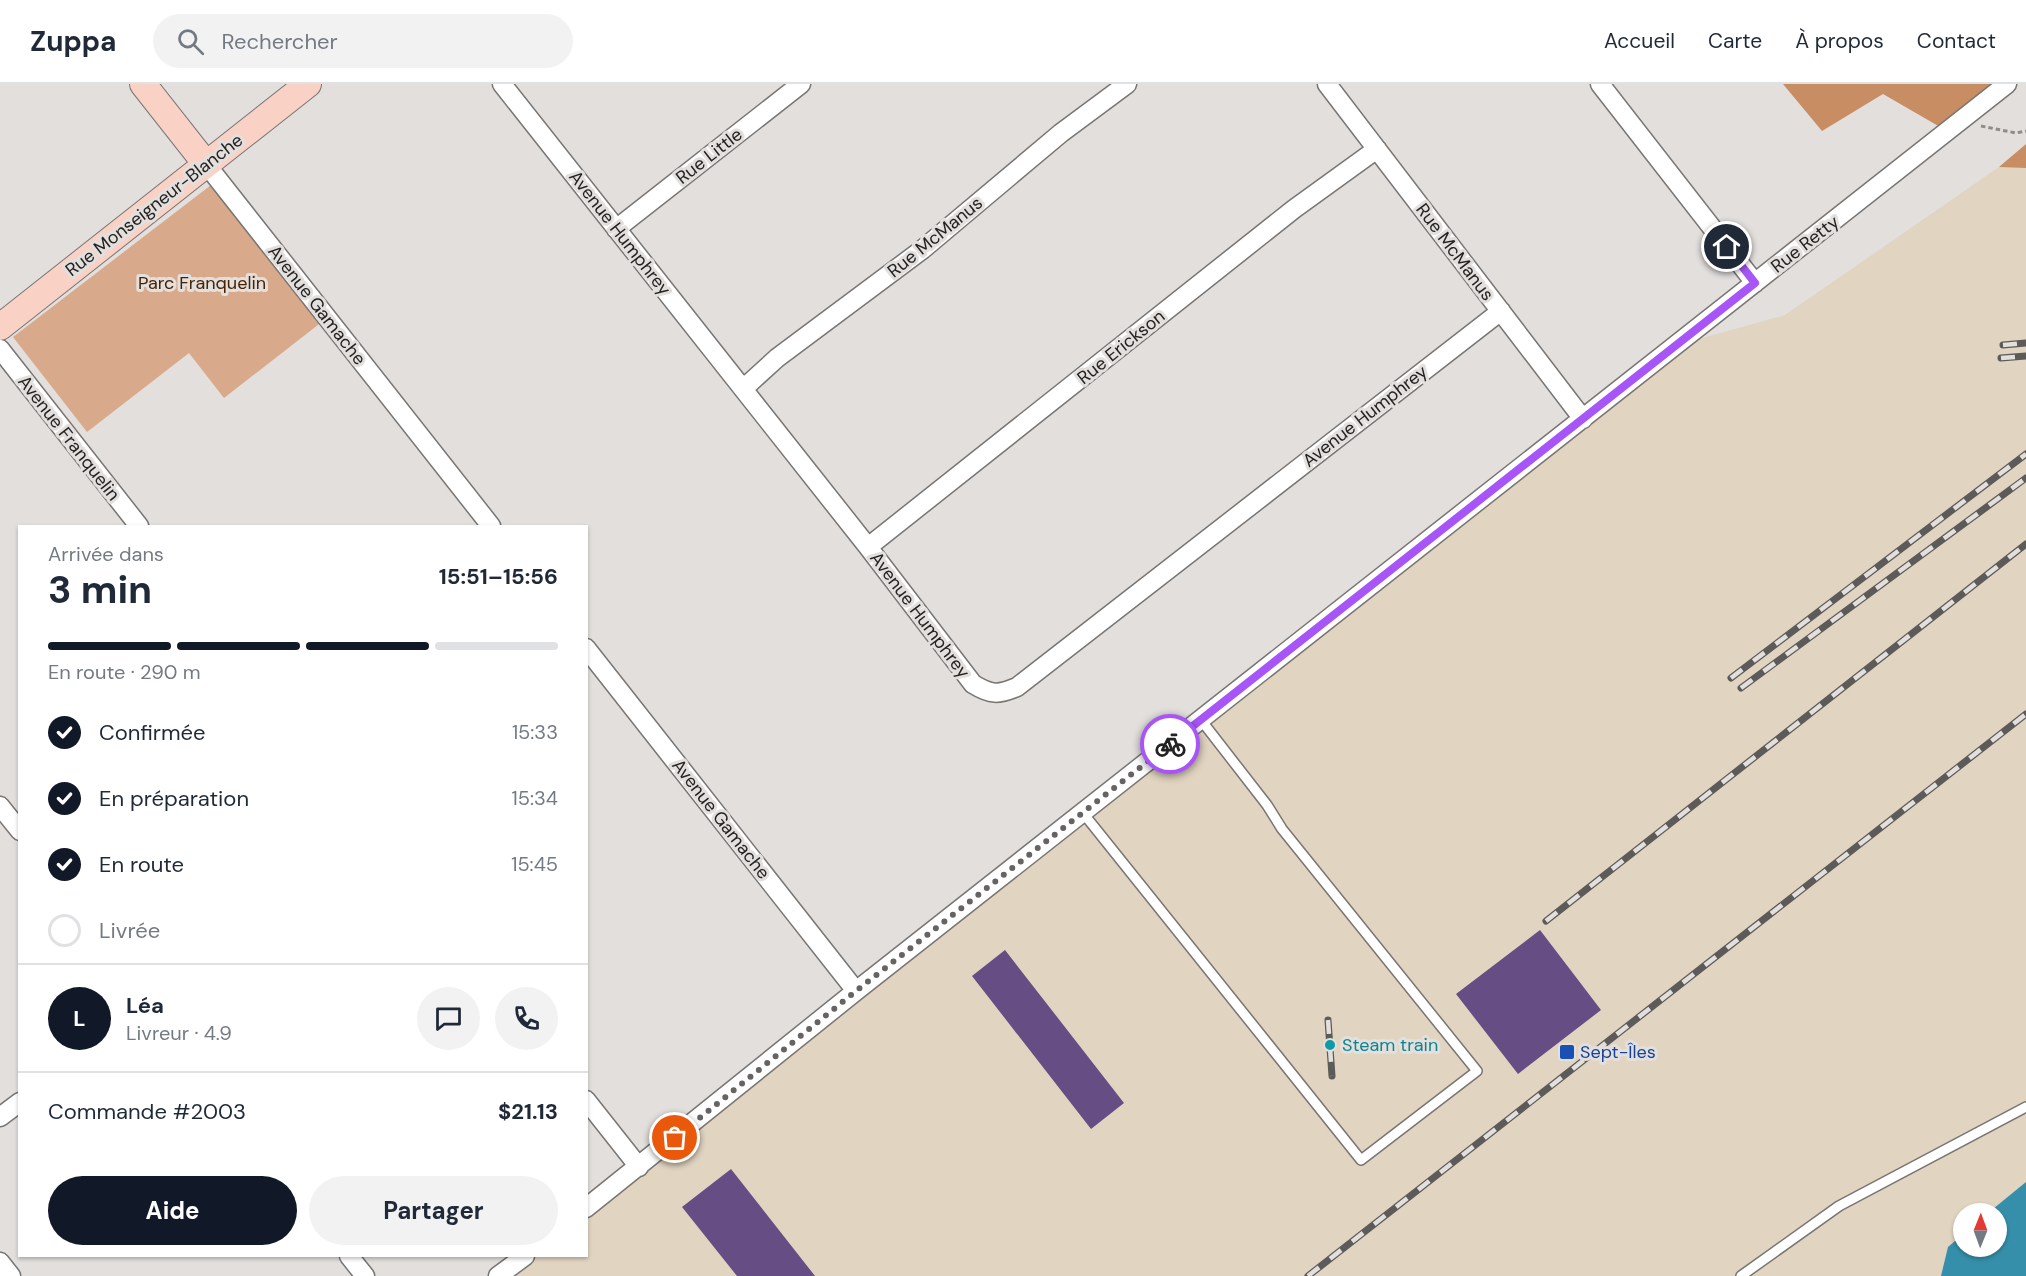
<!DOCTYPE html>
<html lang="fr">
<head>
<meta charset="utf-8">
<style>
	body { margin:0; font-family:"DM Sans",sans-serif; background:#f2f2f3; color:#1f2937; height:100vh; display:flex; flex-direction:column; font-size:22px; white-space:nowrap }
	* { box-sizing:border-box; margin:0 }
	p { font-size:20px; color:#747a83 }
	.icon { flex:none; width:33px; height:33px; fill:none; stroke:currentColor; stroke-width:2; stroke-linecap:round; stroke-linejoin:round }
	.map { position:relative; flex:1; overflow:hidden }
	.sheet { position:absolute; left:18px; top:441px; width:570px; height:732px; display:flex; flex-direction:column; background:#fff; border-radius:0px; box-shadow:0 2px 4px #0004 }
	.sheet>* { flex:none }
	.needle { width:39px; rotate:1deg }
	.controls { position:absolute; left:1953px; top:1119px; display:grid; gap:12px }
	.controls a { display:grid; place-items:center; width:54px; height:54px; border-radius:50%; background:#fff; box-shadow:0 2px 4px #0004; font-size:30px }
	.pin { position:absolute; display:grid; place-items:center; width:51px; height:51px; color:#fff; margin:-26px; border:3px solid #fff; border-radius:50%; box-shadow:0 2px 6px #0007 }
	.courier { position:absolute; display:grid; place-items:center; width:60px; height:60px; margin:-30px; border:4px solid #a855f7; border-radius:50%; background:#fff; color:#222; box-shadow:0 2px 8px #0007 }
	.overview em { font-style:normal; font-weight:700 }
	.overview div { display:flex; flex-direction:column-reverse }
	.overview { display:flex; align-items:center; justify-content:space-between; height:102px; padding:0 30px }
	h1 { font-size:39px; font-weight:700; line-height:45px }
	.bar { display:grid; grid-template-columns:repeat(4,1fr); gap:9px 6px; align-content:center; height:72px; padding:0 30px }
	.bar i { height:8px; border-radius:4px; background:#e0e1e3 }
	.bar .active { background:#111827 }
	.bar p { grid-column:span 4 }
	.line { display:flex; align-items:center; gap:15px; padding:0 30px; border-top:2px solid #e0e1e3 }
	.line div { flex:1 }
	.round { display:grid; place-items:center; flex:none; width:63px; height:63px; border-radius:32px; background:#f2f2f3 }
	ol { padding:0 30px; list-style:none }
	li { display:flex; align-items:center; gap:18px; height:66px }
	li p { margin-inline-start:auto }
	li .icon { padding:6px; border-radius:50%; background:#111827; color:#fff; stroke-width:4 }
	li:last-child { color:#747a83 }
	li i { width:33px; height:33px; border:3px solid #e0e1e3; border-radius:50% }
	.cta { display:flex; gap:12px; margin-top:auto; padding:12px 30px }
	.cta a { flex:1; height:69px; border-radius:36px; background:#111827; color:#fff; font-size:24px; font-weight:700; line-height:69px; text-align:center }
	.cta a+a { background:#f2f2f3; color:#1f2937 }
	header { display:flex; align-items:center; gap:36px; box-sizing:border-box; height:84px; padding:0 30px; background:#fff; border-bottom:2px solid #e0e1e3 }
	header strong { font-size:28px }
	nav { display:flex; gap:33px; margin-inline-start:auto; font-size:21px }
	.search { width:420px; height:54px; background:#f2f2f3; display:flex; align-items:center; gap:15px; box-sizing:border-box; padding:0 21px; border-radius:33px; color:#747a83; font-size:22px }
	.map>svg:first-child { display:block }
</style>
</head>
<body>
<header>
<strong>Zuppa</strong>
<div class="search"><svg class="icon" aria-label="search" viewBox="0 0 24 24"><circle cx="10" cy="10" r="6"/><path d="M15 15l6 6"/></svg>Rechercher</div>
<nav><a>Accueil</a><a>Carte</a><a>À propos</a><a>Contact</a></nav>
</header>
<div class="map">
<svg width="2026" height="1192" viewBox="0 0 2026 1192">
	<rect width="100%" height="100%" fill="#e2dfdd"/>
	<!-- industrial -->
	<path fill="#e1d4c1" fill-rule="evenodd" d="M1999 83 2026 84V1192H498L525 1172H586L587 1124 1677 261 1785 231ZM1964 1130H1996V1162H1964Z"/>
	<!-- green -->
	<path fill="#d8a98a" d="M215 98 323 237 224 314 189 269 87 348 13 253Z"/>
	<!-- forest -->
	<path fill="#c88d63" d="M1783 0H2007L1947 47 1883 10 1822 47Z
		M2026 60V84L1999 83Z"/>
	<!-- water -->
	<path fill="#368faa" d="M2026 1098V1192H1941L1948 1163 1963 1150 1964 1162H1996V1130L1988 1129Z"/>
	<!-- building -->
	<path fill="#664d84" d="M1540 846 1601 926 1518 990 1456 910Z
		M1005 866 1124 1019 1091 1045 972 892Z
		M731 1085 815 1192H737L682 1123Z"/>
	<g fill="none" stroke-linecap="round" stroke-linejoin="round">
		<!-- lane casing -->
		<g stroke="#787573" stroke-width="12">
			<path id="lane" d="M1083 729 1361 1076 1477 987 1282 745 1267 721 1201 636
				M1741 1192 1839 1122 2026 1023"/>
		</g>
		<!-- street casing -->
		<g stroke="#787573" stroke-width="21">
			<path id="street" d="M502 0 868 463 973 600C991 611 998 611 1017 603L1501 227
				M1327 0 1583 335
				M1600 0 1755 199
				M206 80 491 442
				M616 145 801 0
				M0 265 139 442
				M743 305 777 274 923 165 1061 49 1127 0
				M868 463 1294 125 1377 65
				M586 564 856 907
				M0 722 20 747
				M586 1016 639 1083
				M0 1033 20 1018
				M586 1124 856 907 2007 0
				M349 1172 365 1192
				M0 1178 11 1192
				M498 1192 525 1172"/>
		</g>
		<!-- secondary casing -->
		<g stroke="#787573" stroke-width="28">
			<path id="secondary" d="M143 0 206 80
				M0 243 308 0"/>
		</g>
		<!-- path -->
		<path stroke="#8f8d8c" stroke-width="3" stroke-dasharray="4.5 3" stroke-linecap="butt" d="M1981 42 2016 49 2026 47"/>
		<!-- lane -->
		<use href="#lane" stroke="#fff" stroke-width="9"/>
		<!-- street -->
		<use href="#street" stroke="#fff" stroke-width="18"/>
		<!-- secondary -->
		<use href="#secondary" stroke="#fad2c5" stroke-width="26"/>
		<!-- rail casing -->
		<g stroke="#5c5b59" stroke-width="7">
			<path id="rail" d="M2003 261 2026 259
				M2001 274 2026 272
				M1731 594 2026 370
				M1741 604 2026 394
				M1546 837 2026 460
				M1328 936 1332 992
				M1308 1192 2026 630"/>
		</g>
		<!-- rail -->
		<use href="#rail" stroke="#e2dfdd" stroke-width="4.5" stroke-dasharray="14" stroke-linecap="butt"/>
	</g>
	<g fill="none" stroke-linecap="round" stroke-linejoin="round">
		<!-- done -->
		<path stroke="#666463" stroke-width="6" stroke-dasharray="0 10.8" d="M675 1054 856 907 1170 660"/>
		<!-- route -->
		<path stroke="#a855f7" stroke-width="8" d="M1170 660 1755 199 1727 163"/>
	</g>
	<!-- markers -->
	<circle fill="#0f9aa8" stroke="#e2dfdd" stroke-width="2" cx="1330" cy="961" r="6"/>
	<rect fill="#1a4fb4" stroke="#e2dfdd" stroke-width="2" x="1559" y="960" width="16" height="16" rx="3"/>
	<g text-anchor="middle" stroke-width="6" stroke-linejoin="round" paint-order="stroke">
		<!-- street labels -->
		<g font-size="18" fill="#232221" stroke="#e2dfdd">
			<text transform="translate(709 72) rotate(-38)" y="6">Rue Little</text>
			<text transform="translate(154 121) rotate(-38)" y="6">Rue Monseigneur-Blanche</text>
			<text transform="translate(620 149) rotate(52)" y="6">Avenue Humphrey</text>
			<text transform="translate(935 153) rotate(-39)" y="6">Rue McManus</text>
			<text transform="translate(1805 160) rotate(-38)" y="6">Rue Retty</text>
			<text transform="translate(1455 168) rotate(53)" y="6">Rue McManus</text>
			<text transform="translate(317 221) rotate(52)" y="6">Avenue Gamache</text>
			<text transform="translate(1121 263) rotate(-39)" y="6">Rue Erickson</text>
			<text transform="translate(1365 332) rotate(-38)" y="6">Avenue Humphrey</text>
			<text transform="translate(69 354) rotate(52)" y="6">Avenue Franquelin</text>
			<text transform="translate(920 531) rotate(53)" y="6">Avenue Humphrey</text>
			<text transform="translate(721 735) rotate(52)" y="6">Avenue Gamache</text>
		</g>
		<!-- park labels -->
		<g font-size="18" fill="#482100" stroke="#e2dfdd">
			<text x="202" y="205">Parc Franquelin</text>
		</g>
		<!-- culture labels -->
		<g font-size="18" fill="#0d838f" stroke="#e2dfdd" text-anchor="start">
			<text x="1342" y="967">Steam train</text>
		</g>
		<!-- transit labels -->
		<g font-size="18" fill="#164399" stroke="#e2dfdd" text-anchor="start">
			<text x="1580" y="974">Sept-Îles</text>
		</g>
	</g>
</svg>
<div class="controls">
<a><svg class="needle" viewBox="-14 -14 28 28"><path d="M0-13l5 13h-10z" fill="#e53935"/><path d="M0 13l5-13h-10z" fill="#747a83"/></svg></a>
</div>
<div class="pin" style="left:675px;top:1054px;background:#ea580c"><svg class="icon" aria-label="bag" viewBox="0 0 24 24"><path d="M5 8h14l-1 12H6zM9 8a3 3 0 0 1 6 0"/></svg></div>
<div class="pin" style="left:1727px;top:163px;background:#1f2937"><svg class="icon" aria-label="home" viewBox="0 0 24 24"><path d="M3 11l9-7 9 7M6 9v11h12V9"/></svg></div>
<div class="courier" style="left:1170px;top:660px"><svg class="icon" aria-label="bike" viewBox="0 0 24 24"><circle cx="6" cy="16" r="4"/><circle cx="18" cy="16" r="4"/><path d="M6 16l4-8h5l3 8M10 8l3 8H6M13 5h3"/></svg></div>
<section class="sheet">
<div class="overview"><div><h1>3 min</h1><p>Arrivée dans</p></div><em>15:51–15:56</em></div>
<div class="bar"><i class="active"></i><i class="active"></i><i class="active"></i><i></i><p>En route · 290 m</p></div>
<ol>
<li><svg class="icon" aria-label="check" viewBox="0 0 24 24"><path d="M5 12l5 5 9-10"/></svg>Confirmée<p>15:33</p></li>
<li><svg class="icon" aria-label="check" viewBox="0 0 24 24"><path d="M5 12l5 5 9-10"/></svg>En préparation<p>15:34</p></li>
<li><svg class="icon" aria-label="check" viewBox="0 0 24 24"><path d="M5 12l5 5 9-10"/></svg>En route<p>15:45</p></li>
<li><i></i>Livrée</li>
</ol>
<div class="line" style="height:108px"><b class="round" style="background:#111827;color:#fff">L</b><div><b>Léa</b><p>Livreur · 4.9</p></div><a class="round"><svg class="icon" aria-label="chat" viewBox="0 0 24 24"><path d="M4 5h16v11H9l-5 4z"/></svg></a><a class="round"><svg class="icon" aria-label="phone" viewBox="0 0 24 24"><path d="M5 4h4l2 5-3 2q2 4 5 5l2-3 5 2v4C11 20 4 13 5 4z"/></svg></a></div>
<div class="line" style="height:78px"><div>Commande #2003</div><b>$21.13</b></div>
<div class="cta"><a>Aide</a><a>Partager</a></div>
</section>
</div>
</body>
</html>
